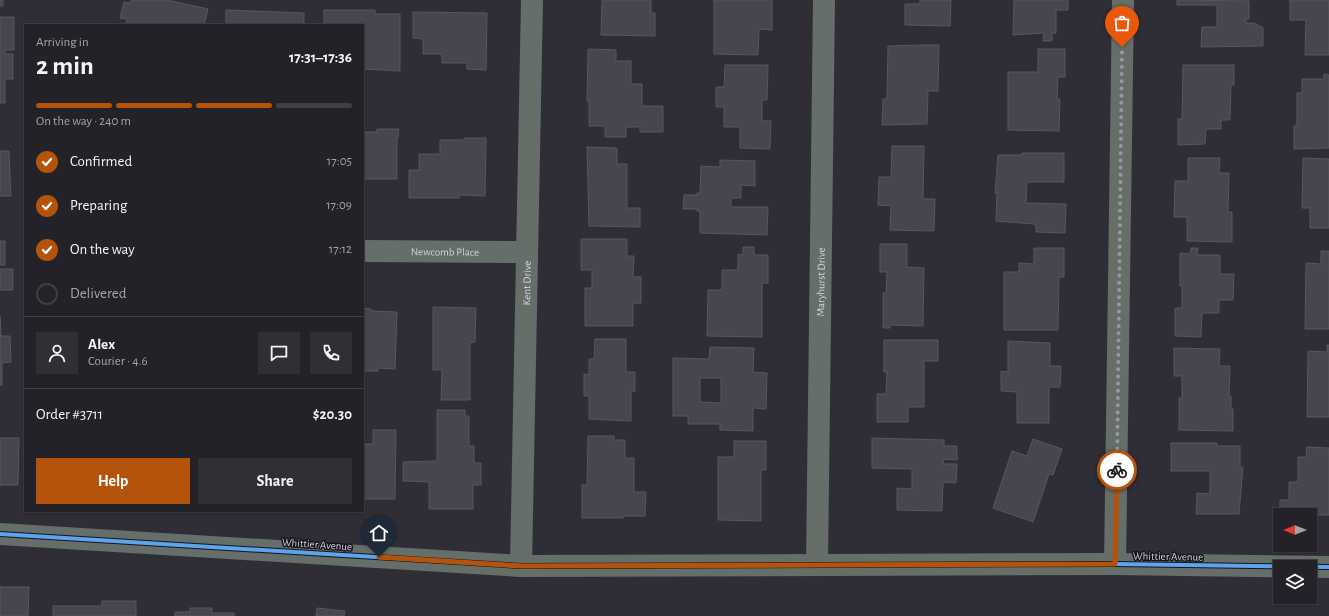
<!DOCTYPE html>
<html lang="en">
<head>
<meta charset="utf-8">
<style>
	body { margin:0; font-family:"Alegreya Sans",sans-serif; background:#2f2f35; color:#f1f3f6; height:100vh; display:flex; flex-direction:column; font-size:15px; white-space:nowrap }
	* { box-sizing:border-box; margin:0 }
	p { font-size:13px; color:#a3a4a8 }
	.icon { flex:none; width:22px; height:22px; fill:none; stroke:currentColor; stroke-width:2; stroke-linecap:round; stroke-linejoin:round }
	.map { position:relative; flex:1; overflow:hidden }
	.drawer { position:absolute; left:24px; top:24px; width:340px; height:488px; display:flex; flex-direction:column; background:#232229; border-radius:0px; box-shadow:0 1px 3px #0004,0 0 0 1px #403f46 }
	.drawer>* { flex:none }
	.needle { width:26px; rotate:270deg }
	.controls { position:absolute; left:1273px; top:508px; display:grid; gap:8px }
	.controls a { display:grid; place-items:center; width:44px; height:44px; border-radius:0px; background:#232229; box-shadow:0 1px 3px #0004,0 0 0 1px #403f46; font-size:20px }
	.pin { position:absolute; display:grid; place-items:center; width:34px; height:34px; color:#fff; margin:-41px -17px; border-radius:50% 50% 50% 0; rotate:-45deg; box-shadow:0 0 4px #0007 }
	.pin .icon { rotate:45deg }
	.courier { position:absolute; display:grid; place-items:center; width:40px; height:40px; margin:-20px; border:3px solid #b45309; border-radius:50%; background:#fff; color:#222; box-shadow:0 1px 5px #0007 }
	.summary em { font-style:normal; font-weight:600 }
	.summary div { display:flex; flex-direction:column-reverse }
	.summary { display:flex; align-items:center; justify-content:space-between; height:68px; padding:0 12px }
	h1 { font-size:26px; font-weight:600; line-height:30px }
	.bar { display:grid; grid-template-columns:repeat(4,1fr); gap:6px 4px; align-content:center; height:48px; padding:0 12px }
	.bar i { height:5px; border-radius:3px; background:#403f46 }
	.bar .on { background:#b45309 }
	.bar p { grid-column:span 4 }
	.line { display:flex; align-items:center; gap:10px; padding:0 12px; border-top:1px solid #403f46 }
	.line div { flex:1 }
	.round { display:grid; place-items:center; flex:none; width:42px; height:42px; border-radius:0px; background:#2f2f35 }
	ol { padding:0 12px; list-style:none }
	li { display:flex; align-items:center; gap:12px; height:44px }
	li p { margin-inline-start:auto }
	li .icon { padding:4px; border-radius:50%; background:#b45309; color:#fff; stroke-width:4 }
	li:last-child { color:#a3a4a8 }
	li i { width:22px; height:22px; border:2px solid #403f46; border-radius:50% }
	.button { display:flex; gap:8px; margin-top:auto; padding:8px 12px }
	.button a { flex:1; height:46px; border-radius:0px; background:#b45309; color:#fff; font-size:16px; font-weight:600; line-height:46px; text-align:center }
	.button a+a { background:#2f2f35; color:#f1f3f6 }
	.map>svg:first-child { display:block }
</style>
</head>
<body>
<div class="map">
<svg width="1329" height="616" viewBox="0 0 1329 616">
	<rect width="100%" height="100%" fill="#2f2e37"/>
	<!-- building -->
	<path fill="#47464e" stroke="#57565f" fill-rule="evenodd" d="M0 0H3V6H0Z
		M131 0H167L208 9 204 25H126L127 19 120 18 124 2 131 3Z
		M602 0H651V13H655V36L601 35Z
		M714 0H772V30L759 29 758 55 714 54Z
		M920 0H951L950 26 905 25V4H920Z
		M1014 0H1068V10H1056V33H1052V41H1043L1044 33 1013 35Z
		M1177 0 1249 1V19H1246V23H1254L1263 28V46L1201 47 1202 27H1217V5H1177Z
		M1290 0H1329V55H1305L1306 20H1290Z
		M226 10 304 13V25H226Z
		M324 10H375V14H400V71L363 69V25H324Z
		M413 12 487 13 486 70 467 69V63H442V54H423V39L413 38Z
		M0 17H14V50H5V54H13V79H5V103H0Z
		M922 45H939L938 91H928L927 124 882 125 883 99H887L888 46Z
		M588 49 616 50V61H631V84H642V106H663V132H640V127H626V137H605V126H589V101H587Z
		M1038 49H1065V77H1058L1057 99H1060L1059 131 1008 130V72H1038Z
		M725 65H768L767 100H762V121H771L770 149 740 148V127H724V107H716V87H724Z
		M1183 65H1234V85H1231L1230 120H1221V129H1206L1205 144 1178 145V119H1182Z
		M1324 74 1329 75V148L1294 149V126H1297V93H1302V79H1324Z
		M377 129H399L398 137H397V179H363V132H377Z
		M464 138H486L485 196 459 195V198H409V170H419V154H440V140H464Z
		M892 146H924L923 199H935L934 231 890 230 891 206 878 205 879 177H891Z
		M587 147 617 148V164H627V208H640V227L589 226Z
		M0 151H9L11 196H0Z
		M1022 153H1064V182H1027L1026 203 1066 204 1065 233 1036 232V226L1034 224 996 221 997 193H995L998 155H1022Z
		M1188 158H1220L1219 173H1229L1228 212H1232V242L1187 241V217H1174L1175 181H1188Z
		M1303 158 1329 159V228H1310V208H1302Z
		M720 160 755 161V186L741 185V198H731V207H768L767 235 700 233V211H697V209H683L684 195H697V193H700L701 166 720 167Z
		M581 239H627V256H634L633 277H641V303H633V326H585V288H592V270H581Z
		M0 241H5V265H0Z
		M880 244H907V267L924 268 923 326 890 325V328H883V293H886L887 272H880Z
		M743 247H754V255H768V283H762V337L707 336 708 290H722V270H738V254L743 255Z
		M1034 248H1064V277H1059L1058 330H1004V272H1019V263L1034 264Z
		M1191 248H1198L1197 255H1220V274H1234L1233 300H1219V313H1202L1201 337 1175 336V308H1182V286H1180V253L1190 254Z
		M1321 251H1329V329H1305L1306 263 1321 264Z
		M0 269H13V290H0Z
		M433 307 476 308 475 342H470V400H441L442 370H433Z
		M363 308 371 309V311L397 312 395 369 378 368V371H363Z
		M0 316 1 336H10L11 362 2 363V385H0Z
		M595 339H626V372H635V391H631V421L589 419V396H584V374L589 375V359H594Z
		M884 340H938V361H924V407H908V422H877V394H886L887 372H884Z
		M1008 341 1050 343V366H1061L1060 387H1049V423H1017V392L1001 391V371L1008 372Z
		M1327 345H1329V417H1307L1308 351 1327 352Z
		M710 347 754 348 753 372 767 373 766 409 753 408V431L720 430V424H688V416H673V358L709 359ZM700 378H721V403L700 402Z
		M1174 348 1220 349 1219 366H1230L1229 396H1231V409H1233V431L1179 430V398H1182V376H1174Z
		M437 410H465V416H469V446H474V463H481V485H473V509H429V482L403 481V462L437 461Z
		M373 430H396L395 499H363V444H373Z
		M588 436H614V440H625V458H634V492H646L645 516H623V518H582V485H587Z
		M0 438H19L18 485H0Z
		M872 438 944 440V446H957V460L944 459 943 464H957L956 483 943 482 942 511 897 510V488L912 489V469L872 468Z
		M1033 439 1062 449 1053 475 1049 474 1033 522 993 508 1012 451 1027 456Z
		M734 441H766V470H761V521L718 520V457H734Z
		M1171 443H1217V446H1240V467H1243L1239 514H1196L1197 493 1210 494V471H1171Z
		M1307 447 1329 448V515H1312V517H1310V515H1280V500H1289V482H1298V457H1306Z
		M0 587H29L28 616H0Z
		M102 601H136V616H53V606H102Z
		M190 608H212V613H234V616H175V612H190Z
		M317 608 345 611 344 616H316Z"/>
	<g fill="none" stroke-linecap="round" stroke-linejoin="round">
		<!-- street -->
		<g stroke="#656e69" stroke-width="22">
			<path id="s1" d="M363 251 527 252"/>
			<path d="M0 534 521 566 1115 564 1329 567"/>
			<path id="s2" d="M817 564 824 0"/>
			<path d="M1115 564 1123 0"/>
			<path id="s3" d="M521 566 532 0"/>
		</g>
		<!-- cycleway casing -->
		<g stroke="#14141b" stroke-width="6">
			<path id="cycleway" d="M0 534 521 566 1115 564 1329 567"/>
		</g>
		<!-- cycleway -->
		<use href="#cycleway" stroke="#60a3ed" stroke-width="4"/>
	</g>
	<g fill="none" stroke-linecap="round" stroke-linejoin="round">
		<!-- done -->
		<path stroke="#9998a2" stroke-width="4" stroke-dasharray="0 7.2" d="M1117 470 1122 47"/>
		<!-- route -->
		<path stroke="#b45309" stroke-width="5" d="M379 557 521 566 1115 564 1117 470"/>
	</g>
	<g text-anchor="middle" stroke-width="3" stroke-linejoin="round" paint-order="stroke">
		<!-- street labels -->
		<g font-size="11" fill="#d2d1dc" stroke="#14141b">
			<text dy="4" stroke="none"><textPath href="#s1" startOffset="82">Newcomb Place</textPath></text>
			<text dy="4" stroke="none"><textPath href="#s2" startOffset="282">Maryhurst Drive</textPath></text>
			<text dy="4" stroke="none"><textPath href="#s3" startOffset="283">Kent Drive</textPath></text>
			<text transform="translate(317 544) rotate(4)" y="4">Whittier Avenue</text>
			<text transform="translate(1168 556) rotate(1)" y="4">Whittier Avenue</text>
		</g>
	</g>
</svg>
<div class="controls">
<a><svg class="needle" viewBox="-14 -14 28 28"><path d="M0-13l5 13h-10z" fill="#e53935"/><path d="M0 13l5-13h-10z" fill="#a3a4a8"/></svg></a>
<a><svg class="icon" aria-label="layers" viewBox="0 0 24 24"><path d="M12 4l9 5-9 5-9-5zM3 14l9 5 9-5"/></svg></a>
</div>
<div class="pin" style="left:1122px;top:47px;background:#ea580c"><svg class="icon" aria-label="bag" viewBox="0 0 24 24"><path d="M5 8h14l-1 12H6zM9 8a3 3 0 0 1 6 0"/></svg></div>
<div class="pin" style="left:379px;top:557px;background:#1f2937"><svg class="icon" aria-label="home" viewBox="0 0 24 24"><path d="M3 11l9-7 9 7M6 9v11h12V9"/></svg></div>
<div class="courier" style="left:1117px;top:470px"><svg class="icon" aria-label="bike" viewBox="0 0 24 24"><circle cx="6" cy="16" r="4"/><circle cx="18" cy="16" r="4"/><path d="M6 16l4-8h5l3 8M10 8l3 8H6M13 5h3"/></svg></div>
<section class="drawer">
<div class="summary"><div><h1>2 min</h1><p>Arriving in</p></div><em>17:31–17:36</em></div>
<div class="bar"><i class="on"></i><i class="on"></i><i class="on"></i><i></i><p>On the way · 240 m</p></div>
<ol>
<li><svg class="icon" aria-label="check" viewBox="0 0 24 24"><path d="M5 12l5 5 9-10"/></svg>Confirmed<p>17:05</p></li>
<li><svg class="icon" aria-label="check" viewBox="0 0 24 24"><path d="M5 12l5 5 9-10"/></svg>Preparing<p>17:09</p></li>
<li><svg class="icon" aria-label="check" viewBox="0 0 24 24"><path d="M5 12l5 5 9-10"/></svg>On the way<p>17:12</p></li>
<li><i></i>Delivered</li>
</ol>
<div class="line" style="height:72px"><a class="round"><svg class="icon" aria-label="person" viewBox="0 0 24 24"><circle cx="12" cy="8" r="4"/><path d="M4 21q1-7 8-7t8 7"/></svg></a><div><b>Alex</b><p>Courier · 4.6</p></div><a class="round"><svg class="icon" aria-label="chat" viewBox="0 0 24 24"><path d="M4 5h16v11H9l-5 4z"/></svg></a><a class="round"><svg class="icon" aria-label="phone" viewBox="0 0 24 24"><path d="M5 4h4l2 5-3 2q2 4 5 5l2-3 5 2v4C11 20 4 13 5 4z"/></svg></a></div>
<div class="line" style="height:52px"><div>Order #3711</div><b>$20.30</b></div>
<div class="button"><a>Help</a><a>Share</a></div>
</section>
</div>
</body>
</html>
